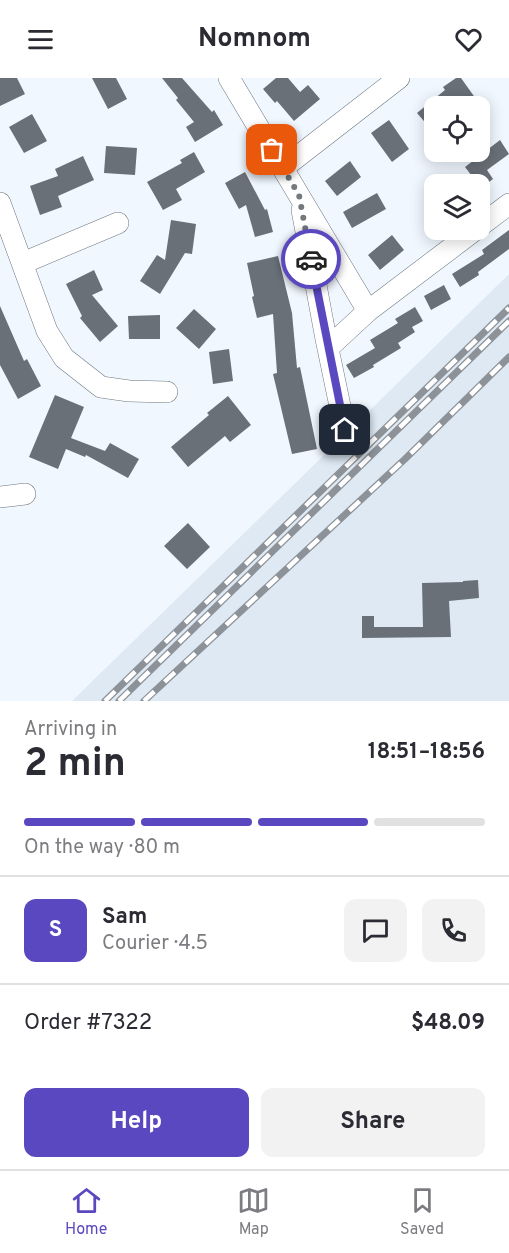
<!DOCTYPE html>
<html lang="en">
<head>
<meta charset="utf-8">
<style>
	body { margin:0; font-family:Overpass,sans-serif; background:#f2f2f3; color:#2b2b33; height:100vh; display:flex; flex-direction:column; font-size:22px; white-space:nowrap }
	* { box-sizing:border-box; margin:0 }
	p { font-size:20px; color:#7c7c81 }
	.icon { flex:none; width:33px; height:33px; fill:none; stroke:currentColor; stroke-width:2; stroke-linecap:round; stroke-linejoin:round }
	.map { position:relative; height:623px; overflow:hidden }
	.panel { display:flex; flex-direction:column; background:#fff; flex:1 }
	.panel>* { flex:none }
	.buttons { position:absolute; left:424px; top:18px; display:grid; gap:12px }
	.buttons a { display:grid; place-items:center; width:66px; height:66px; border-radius:12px; background:#fff; box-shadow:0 3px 15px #0003; font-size:30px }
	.pin { position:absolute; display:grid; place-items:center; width:51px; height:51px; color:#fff; margin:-26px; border-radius:12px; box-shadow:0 3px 9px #0006 }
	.courier { position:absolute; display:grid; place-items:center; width:60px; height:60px; margin:-30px; border:4px solid #5a48c0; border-radius:50%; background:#fff; color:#222; box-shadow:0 2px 8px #0007 }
	.headline em { font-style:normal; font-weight:700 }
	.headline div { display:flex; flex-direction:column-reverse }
	.headline { display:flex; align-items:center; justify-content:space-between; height:102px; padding:0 24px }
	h1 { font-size:39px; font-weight:700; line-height:45px }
	.bar { display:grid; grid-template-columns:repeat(4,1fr); gap:9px 6px; align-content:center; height:72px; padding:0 24px }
	.bar i { height:8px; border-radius:4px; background:#e1e1e2 }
	.bar .selected { background:#5a48c0 }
	.bar p { grid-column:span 4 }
	.line { display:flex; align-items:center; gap:15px; padding:0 24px; border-top:2px solid #e1e1e2 }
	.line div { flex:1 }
	.round { display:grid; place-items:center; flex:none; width:63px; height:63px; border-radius:12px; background:#f2f2f3 }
	.button { display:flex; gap:12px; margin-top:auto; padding:12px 24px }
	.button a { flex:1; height:69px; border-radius:12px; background:#5a48c0; color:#fff; font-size:24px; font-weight:700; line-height:69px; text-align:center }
	.button a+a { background:#f2f2f3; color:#2b2b33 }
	header { display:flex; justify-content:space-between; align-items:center; height:78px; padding:0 24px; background:#fff; font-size:27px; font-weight:700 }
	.tab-bar { display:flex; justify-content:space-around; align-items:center; height:84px; border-top:2px solid #e1e1e2; background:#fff; font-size:16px; color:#7c7c81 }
	.tab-bar a { display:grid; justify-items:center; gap:3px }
	.tab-bar .selected { color:#5a48c0 }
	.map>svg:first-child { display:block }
</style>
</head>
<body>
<header><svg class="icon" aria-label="menu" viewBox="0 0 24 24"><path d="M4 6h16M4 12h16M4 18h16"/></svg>Nomnom<svg class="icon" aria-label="heart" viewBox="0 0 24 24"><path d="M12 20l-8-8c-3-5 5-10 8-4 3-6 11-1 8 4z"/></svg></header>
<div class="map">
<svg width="509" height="623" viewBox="0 0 509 623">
	<rect width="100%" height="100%" fill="#f0f7fe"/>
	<!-- built -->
	<path fill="#dee9f4" d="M509 196V623H72L277 423Z"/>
	<!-- building -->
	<path fill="#697078" d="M0 0H17L25 16 0 28Z
		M92 0H116L127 21 108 31Z
		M162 0H182L212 34 214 32 223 47 195 64 186 49 194 44 176 22 178 20Z
		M276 0H288L300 14 308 7 320 21 294 43 277 23 275 25 263 11Z
		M456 0H461L481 28H435V56L417 35 445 12 443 9Z
		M32 36 47 63 24 75 9 49Z
		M389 42 409 71 392 84 371 55Z
		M500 62 509 76 487 92 493 101 481 110 480 106H478L465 89Z
		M106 68 137 70 135 97 104 95Z
		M194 74 205 94 176 111 182 122 163 132 147 104 182 85 180 82Z
		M83 78 94 102 58 118 62 129 40 137 30 108 58 98 55 91Z
		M350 83 361 99 337 118 325 103Z
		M245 94 265 132 267 131 273 154 255 159 246 127 239 131 225 105Z
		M377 115 386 131 352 150 343 134Z
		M171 142 196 146 192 176 185 175 160 216 140 203 157 177 165 182Z
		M509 152V171L478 194 479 197 460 209 452 196 484 176 482 172Z
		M392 157 404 172 380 192 368 177Z
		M278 178 292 235 297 290 300 289 317 371 292 376 273 296 277 295 273 236 257 240 252 219 254 218 247 185Z
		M94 192 103 212 92 217 118 248 100 264 80 240 82 238 66 206Z
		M444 207 451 221 431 232 424 218Z
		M0 228 24 283 27 281 41 308 18 321 0 287Z
		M415 229 423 243 412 249 415 254 398 265 401 270 373 287 374 289 354 300 346 287 375 270 370 262 398 245 395 241Z
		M194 231 216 251 199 271 176 250Z
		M160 237V261H129L128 238Z
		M229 271 233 303 213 306 209 274Z
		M55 317 84 329 71 360 105 373 110 365 139 381 128 400 86 377 85 379 66 371 58 391 29 379Z
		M228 318 251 347 230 364 225 358 188 389 171 369 209 337 207 335Z
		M188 445 210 469 187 491 164 468Z
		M478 502 479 520 449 523 451 559 362 560V538H374V549H423L422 505 463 504V503Z"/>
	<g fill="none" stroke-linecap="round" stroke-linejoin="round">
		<!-- minor casing -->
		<g stroke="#6f777e" stroke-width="22">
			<path id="minor" d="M229 0 368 233
				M283 90 399 0
				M0 125 47 253 64 280 101 309 129 313 167 314
				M302 132 326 261 345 352
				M480 148 509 126
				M23 185 118 145
				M328 270 368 233 475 152
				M0 419 25 416"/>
		</g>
		<!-- minor -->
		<use href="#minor" stroke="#fff" stroke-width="21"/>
		<!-- rail casing -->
		<g stroke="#8d9298" stroke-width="7">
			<path id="rail" d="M105 623 509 230
				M119 623 509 243
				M144 623 405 381 509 279"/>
		</g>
		<!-- rail -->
		<use href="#rail" stroke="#fff" stroke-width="4.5" stroke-dasharray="14" stroke-linecap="butt"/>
	</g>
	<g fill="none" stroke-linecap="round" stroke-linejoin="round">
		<!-- done -->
		<path stroke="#74797e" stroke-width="6" stroke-dasharray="0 10.8" d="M272 72 299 117 311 181"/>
		<!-- route -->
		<path stroke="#5a48c0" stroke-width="8" d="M311 181 345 352"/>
	</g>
</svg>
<div class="buttons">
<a><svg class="icon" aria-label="locate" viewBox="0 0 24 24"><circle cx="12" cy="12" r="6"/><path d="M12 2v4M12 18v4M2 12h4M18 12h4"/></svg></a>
<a><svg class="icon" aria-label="layers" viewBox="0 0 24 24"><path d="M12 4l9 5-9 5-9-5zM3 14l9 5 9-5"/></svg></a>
</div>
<div class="pin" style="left:272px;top:72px;background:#ea580c"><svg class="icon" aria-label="bag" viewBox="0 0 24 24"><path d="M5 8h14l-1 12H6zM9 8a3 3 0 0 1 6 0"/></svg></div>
<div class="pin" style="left:345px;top:352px;background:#1f2937"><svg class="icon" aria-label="home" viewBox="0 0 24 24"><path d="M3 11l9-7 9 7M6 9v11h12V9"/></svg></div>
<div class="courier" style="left:311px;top:181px"><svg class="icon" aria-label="car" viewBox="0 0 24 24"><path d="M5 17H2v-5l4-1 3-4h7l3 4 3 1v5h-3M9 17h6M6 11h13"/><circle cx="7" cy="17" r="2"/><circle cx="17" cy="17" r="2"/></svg></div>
</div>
<section class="panel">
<div class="headline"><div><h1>2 min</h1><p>Arriving in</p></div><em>18:51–18:56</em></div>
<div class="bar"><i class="selected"></i><i class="selected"></i><i class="selected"></i><i></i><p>On the way · 80 m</p></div>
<div class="line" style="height:108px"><b class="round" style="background:#5a48c0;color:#fff">S</b><div><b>Sam</b><p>Courier · 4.5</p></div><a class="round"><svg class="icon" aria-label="chat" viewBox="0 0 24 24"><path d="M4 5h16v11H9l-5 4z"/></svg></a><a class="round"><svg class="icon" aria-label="phone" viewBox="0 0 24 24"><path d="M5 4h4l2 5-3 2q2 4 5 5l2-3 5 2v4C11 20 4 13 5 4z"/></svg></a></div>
<div class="line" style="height:78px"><div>Order #7322</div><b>$48.09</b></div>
<div class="button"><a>Help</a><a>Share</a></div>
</section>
<nav class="tab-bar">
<a class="selected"><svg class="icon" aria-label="home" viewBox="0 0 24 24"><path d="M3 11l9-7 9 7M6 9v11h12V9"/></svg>Home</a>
<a><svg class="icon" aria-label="map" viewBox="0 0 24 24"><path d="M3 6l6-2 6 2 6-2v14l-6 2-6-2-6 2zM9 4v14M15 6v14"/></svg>Map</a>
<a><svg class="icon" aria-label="saved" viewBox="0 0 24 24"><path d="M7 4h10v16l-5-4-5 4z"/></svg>Saved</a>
</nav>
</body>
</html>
